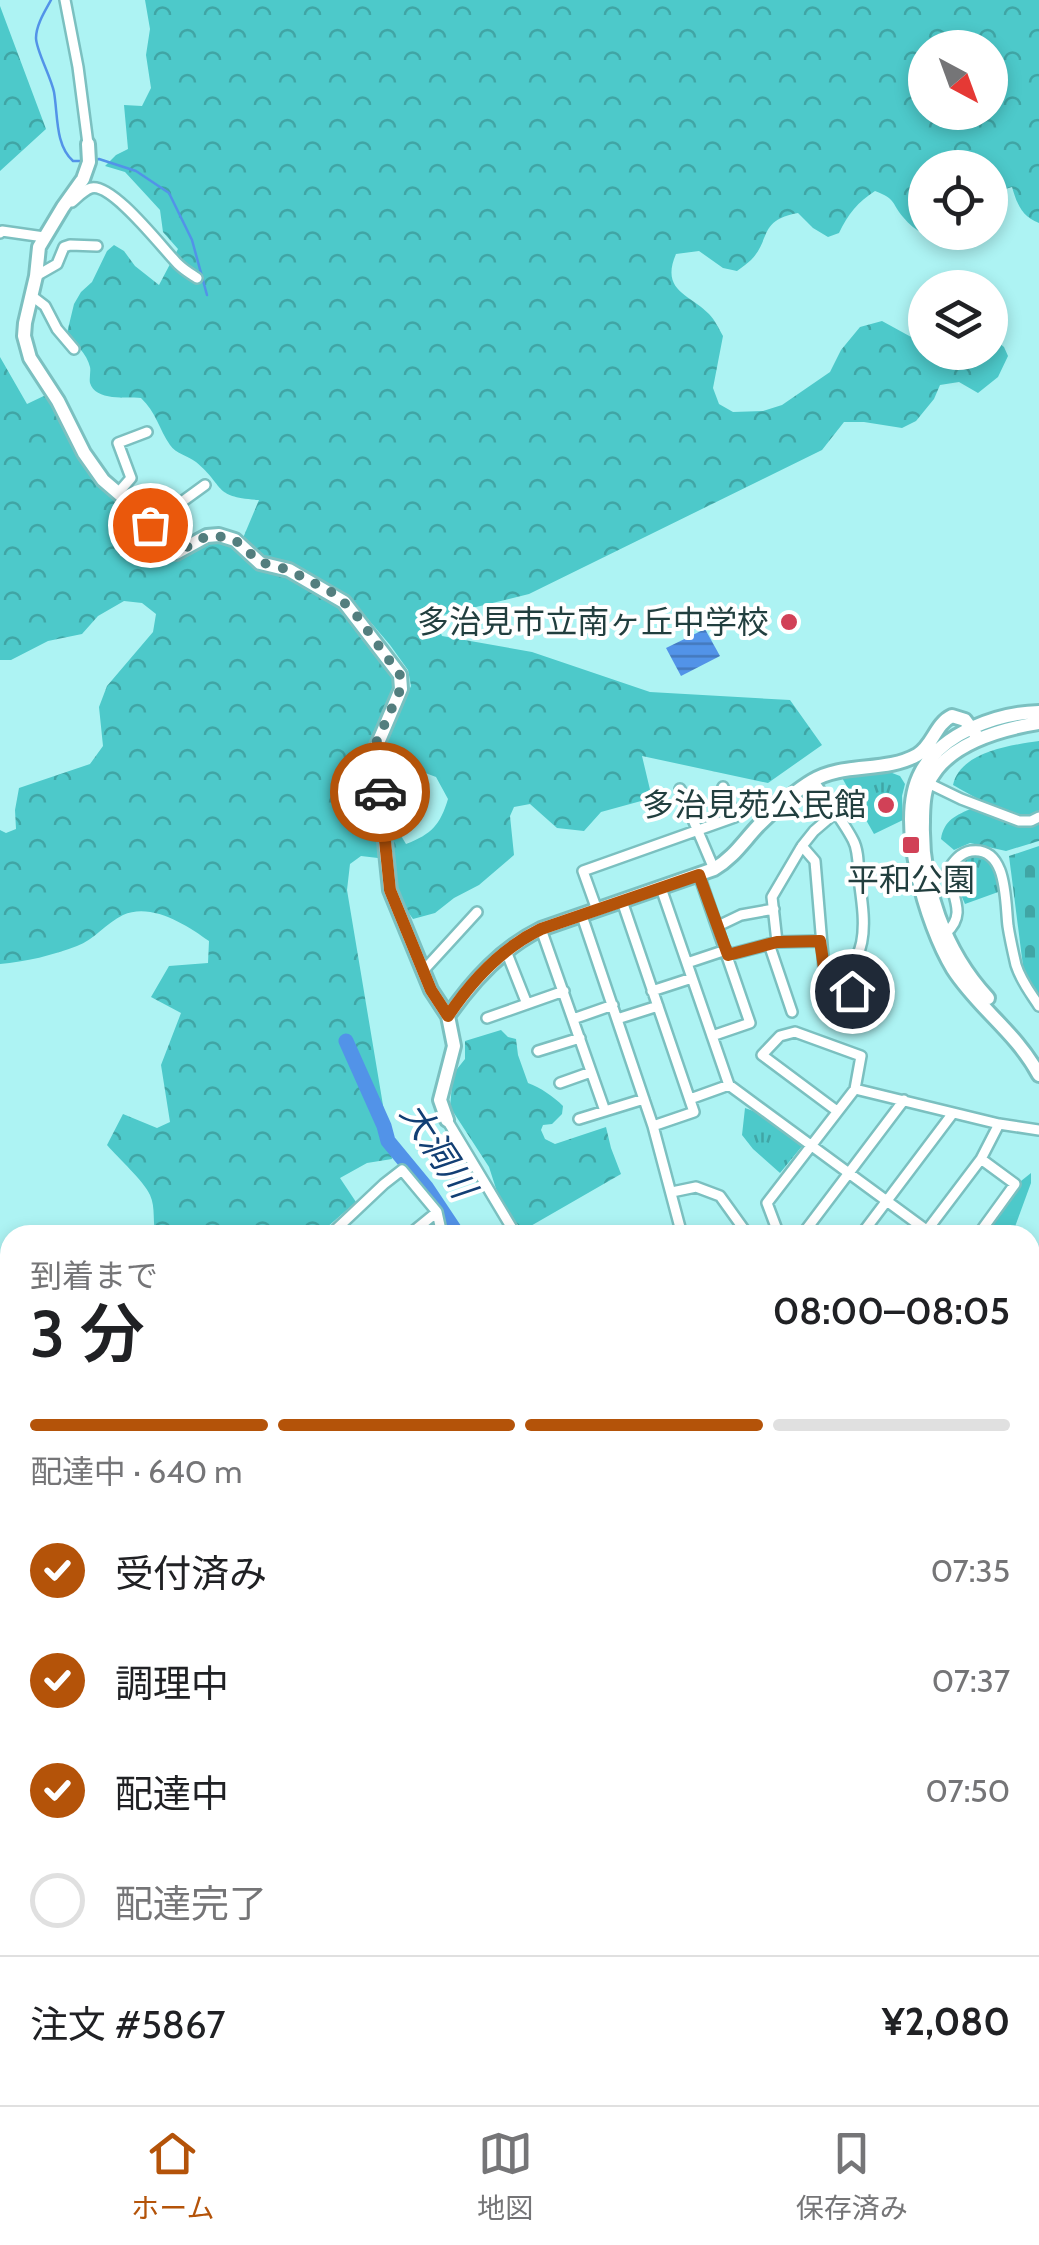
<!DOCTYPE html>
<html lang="ja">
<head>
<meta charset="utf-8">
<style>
	body { margin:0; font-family:Cabin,"Noto Sans JP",sans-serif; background:#f6f6f6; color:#202124; height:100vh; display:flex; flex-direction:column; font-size:38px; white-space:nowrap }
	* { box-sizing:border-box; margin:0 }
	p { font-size:32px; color:#757577 }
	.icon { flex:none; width:55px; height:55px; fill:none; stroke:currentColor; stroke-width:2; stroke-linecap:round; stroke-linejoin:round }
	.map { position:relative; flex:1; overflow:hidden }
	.panel { position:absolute; left:0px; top:1225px; width:1040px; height:880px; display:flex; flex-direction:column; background:#fff; border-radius:30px 30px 0 0; box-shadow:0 5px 15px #0003 }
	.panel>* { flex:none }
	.needle { width:65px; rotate:139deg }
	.fabs { position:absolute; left:908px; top:30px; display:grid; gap:20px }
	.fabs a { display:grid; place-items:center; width:100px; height:100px; border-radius:50%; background:#fff; box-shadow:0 5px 15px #0003; font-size:50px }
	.pin { position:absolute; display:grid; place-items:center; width:85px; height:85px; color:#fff; margin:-42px; border:5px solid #fff; border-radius:50%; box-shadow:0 2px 10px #0007 }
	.courier { position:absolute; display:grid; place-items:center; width:100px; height:100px; margin:-50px; border:8px solid #b45309; border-radius:50%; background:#fff; color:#222; box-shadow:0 2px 12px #0007 }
	.overview em { font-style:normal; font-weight:600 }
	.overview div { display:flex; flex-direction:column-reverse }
	.overview { display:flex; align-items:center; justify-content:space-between; height:170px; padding:0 30px }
	h1 { font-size:65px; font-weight:600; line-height:75px }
	.bar { display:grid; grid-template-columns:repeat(4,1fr); gap:15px 10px; align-content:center; height:120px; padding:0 30px }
	.bar i { height:12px; border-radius:8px; background:#e0e0e0 }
	.bar .on { background:#b45309 }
	.bar p { grid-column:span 4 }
	.line { display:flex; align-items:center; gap:25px; padding:0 30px; border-top:2px solid #e0e0e0 }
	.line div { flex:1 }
	ol { padding:0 30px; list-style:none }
	li { display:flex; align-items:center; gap:30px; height:110px }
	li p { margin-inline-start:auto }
	li .icon { padding:10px; border-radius:50%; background:#b45309; color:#fff; stroke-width:4 }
	li:last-child { color:#757577 }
	li i { width:55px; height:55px; border:5px solid #e0e0e0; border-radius:50% }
	.tabs { display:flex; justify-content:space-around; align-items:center; height:140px; border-top:2px solid #e0e0e0; background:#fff; font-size:28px; color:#757577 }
	.tabs a { display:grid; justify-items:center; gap:5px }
	.tabs .on { color:#b45309 }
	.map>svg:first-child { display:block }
</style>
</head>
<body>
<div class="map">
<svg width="1039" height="2105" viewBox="0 0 1039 2105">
	<defs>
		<pattern id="grass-tufts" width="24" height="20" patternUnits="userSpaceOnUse" patternTransform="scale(2.5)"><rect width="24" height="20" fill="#4dc9ca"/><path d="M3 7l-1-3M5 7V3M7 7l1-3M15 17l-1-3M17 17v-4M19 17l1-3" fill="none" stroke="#40a5a5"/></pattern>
		<pattern id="forest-crowns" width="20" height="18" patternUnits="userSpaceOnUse" patternTransform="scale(2.5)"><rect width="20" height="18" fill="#4dc9ca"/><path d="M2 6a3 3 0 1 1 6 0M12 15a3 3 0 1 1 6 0" fill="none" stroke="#40a5a5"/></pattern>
		<pattern id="cemetery-stones" width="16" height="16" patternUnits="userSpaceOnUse" patternTransform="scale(2.5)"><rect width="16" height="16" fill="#4dc9ca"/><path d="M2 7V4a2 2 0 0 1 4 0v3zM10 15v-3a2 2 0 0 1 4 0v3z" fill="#40a5a5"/></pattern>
		<pattern id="water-rules" width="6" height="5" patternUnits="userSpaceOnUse" patternTransform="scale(2.5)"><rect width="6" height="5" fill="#5293e8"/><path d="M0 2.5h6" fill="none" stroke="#4479bd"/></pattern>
	</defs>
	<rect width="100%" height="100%" fill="#adf3f3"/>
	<!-- grass -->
	<path fill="url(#grass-tufts)" d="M887 771 900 776 905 784 902 796 903 820 874 834 841 776Z
		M982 856C997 863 1000 875 1001 891L965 904 955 881 956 868 970 857Z
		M745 1108 759 1113 803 1145 780 1173 753 1149 742 1135Z
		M1031 1173V1183L1012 1235H982L1021 1181Z
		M10 1851V1934L0 1944V1862Z"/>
	<!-- forest -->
	<path fill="url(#forest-crowns)" fill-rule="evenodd" d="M145 0H1039V223C1022 217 1017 204 1012 187L996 192 990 190V168H925V232L974 233C948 243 922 241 903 217 890 201 897 200 875 191 858 202 848 214 839 233L828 237 813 228 798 213C758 220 771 240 751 260 747 264 742 267 737 271L723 268 699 251 676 254C660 291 690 294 709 314 715 320 719 329 723 336L713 388 719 404 733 412 763 411 782 405 830 372 841 350 860 327 882 321 913 338 925 329V352H990V336L1004 347 1008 356 998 377 978 393 959 382 940 385 934 399 916 421 902 428 864 422H844L822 450 529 594 435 617 442 636 532 652 650 692 790 700 822 745 768 783 642 756 652 798 601 812 584 831 557 828 530 804 514 807 510 816 514 855 479 885 454 898 435 913 413 919C393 894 388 855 394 824L406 844C432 834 440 825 448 799L436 777 420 771 389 781 381 766 382 748 411 686 408 670 390 645 350 598 295 567 261 556 243 538 259 500C212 497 226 487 196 462 187 455 176 454 170 445 159 429 156 412 141 398 127 397 95 401 90 383 89 378 91 372 90 367 87 354 75 343 67 333L74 304 81 292 92 282 107 251 114 245 124 251 135 266 159 285 178 249 163 232 160 210 149 198 125 172 105 166 116 155 128 149 124 105 142 106 151 88 146 55 150 29ZM925 48H990V112H925Z
		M0 6 46 129 0 171Z
		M0 357 27 404 50 393 87 469 103 489 138 518 154 550 170 557 211 541 228 542 341 605 392 671 396 687 366 749 367 764 374 789 378 858 361 856 350 864 347 890 392 1159 367 1163 340 1178 356 1202 318 1235H156C152 1223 156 1208 150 1195 143 1180 119 1159 107 1145L123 1114 157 1128 170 1122 161 1065 181 1013 151 997 169 966 208 963 209 941C187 925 151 902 123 915 106 923 94 940 77 946 54 955 25 962 0 964V830L6 833 16 829 15 810 19 788 90 764 103 746 99 707 107 686 153 632 156 614 142 603 124 601 98 616 82 634 48 641 11 660H0Z
		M1039 741V813C1016 823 975 797 953 785 960 752 1011 745 1039 741Z
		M973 808 1018 824 1039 821V841L1006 851 970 843 954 850 941 839C944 820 956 815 973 808Z
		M501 1030 508 1037 516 1039 518 1055 528 1083C541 1088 553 1096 563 1106L562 1114 552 1124 543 1125 541 1130 545 1139 555 1144 606 1127 611 1148 621 1174 522 1231 499 1198 489 1167 450 1107 453 1074 465 1059V1041Z
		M0 1360 10 1362V1536L0 1530Z
		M10 2028V2095H117L116 2102 109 2105H0V2054L7 2029Z
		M239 2095H312L311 2105H240Z"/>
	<!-- cemetery -->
	<path fill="url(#cemetery-stones)" d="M1039 846V995L1024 974 1009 856Z"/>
	<!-- water -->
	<path fill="url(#water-rules)" d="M705 629 720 656 681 676 666 648Z"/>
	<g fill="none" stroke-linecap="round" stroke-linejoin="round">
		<!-- stream -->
		<path stroke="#5293e8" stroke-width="2.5" d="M51 0C45 11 36 25 36 38 36 50 51 77 54 92 58 115 55 145 73 161H86
			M94 160 99 159 136 171 169 193 192 240 207 295
			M0 1477 10 1479"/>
		<!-- river -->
		<path stroke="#5293e8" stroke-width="15" d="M346 1041 384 1126 388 1141 426 1187 458 1235
			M955 2095 960 2105"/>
		<!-- street casing -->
		<g stroke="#7bc0c0" stroke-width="14">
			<path id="street" d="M65 0 78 67 88 144
				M72 202C77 198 84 190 91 188 112 182 163 249 178 264 184 270 191 274 197 278
				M0 233 2 231 44 237
				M36 276 57 264 64 247 70 245 97 246
				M32 296 45 306 57 329 74 349
				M118 493 131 478 118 443 147 432
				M150 525 205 485
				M813 780C826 800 842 819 853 840 859 851 858 867 859 879 864 917 874 967 825 981
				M928 783 961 799 1019 821H1031L1039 817
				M680 789 714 869
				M802 846 815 861 825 981 880 1001
				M699 875 750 1023 712 1036
				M661 888 729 1085 933 1235
				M622 901 694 1112 653 1126
				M597 910 583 871 735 817 723 787
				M582 916 653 1126 682 1235
				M718 926 741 915 774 909
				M541 929 605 1111
				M946 933C968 914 951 896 948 870 954 861 960 853 971 851 1008 846 1005 902 1008 926 1010 939 1013 952 1016 965 1021 981 1030 992 1039 1006
				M777 942 772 897 802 846 814 831 835 813
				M769 944 792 1012
				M506 951 527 1004
				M728 955 777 942 820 941
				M687 963 726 950
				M423 971 477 912
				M652 991 692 978
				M487 1018 564 991
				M573 1019 613 1005
				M617 1019 658 1006
				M538 1051 580 1038
				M560 1083 591 1072
				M855 1089 999 1124 1039 1130
				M690 1099 729 1085
				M579 1119 644 1099
				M447 1120 516 1235
				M672 1192 696 1187 720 1196 748 1235
				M925 1233 981 1159 999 1124
				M330 1235 384 1184 402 1170 437 1212 442 1235
				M409 1235 437 1212
				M779 1235 767 1203 855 1089 861 1056 795 1032 780 1036 762 1055 837 1111
				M802 1235 904 1100
				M861 1235 953 1113
				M978 1235 1015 1184 981 1159
				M449 2095 453 2105
				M896 2095 898 2105"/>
		</g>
		<!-- secondary casing -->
		<g stroke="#7bc0c0" stroke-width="18">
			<path id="secondary" d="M88 144 89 162 83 179 63 207 39 247 36 276 25 323 24 336 30 358 58 401 84 453 103 480 146 517 161 546 167 552 176 553 207 536 219 535 235 540 260 563 289 570 344 602 400 675 401 689 372 757 379 785 390 890 431 990 448 1016 454 1046 440 1100 447 1120
				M1039 712C997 713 942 733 921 772 895 820 926 925 953 969 978 1008 1016 1032 1039 1075
				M988 998C945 952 921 885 923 822 923 810 923 795 928 784 945 744 1001 729 1039 723
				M448 1016C473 980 502 948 541 929L714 869C733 858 743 842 758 826 774 810 792 793 812 781 843 762 885 773 917 755 933 746 935 724 952 716L965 720 979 739
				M0 1954 10 1943
				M1030 2020 1039 2023"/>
		</g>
		<!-- highway casing -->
		<g stroke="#7bc0c0" stroke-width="20">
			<path id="highway" d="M0 1522 10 1530
				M1030 1758 1039 1755"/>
		</g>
		<!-- street -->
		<use href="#street" stroke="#fff" stroke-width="9"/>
		<!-- secondary -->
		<use href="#secondary" stroke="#fff" stroke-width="12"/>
		<!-- highway -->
		<use href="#highway" stroke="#fff" stroke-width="15"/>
	</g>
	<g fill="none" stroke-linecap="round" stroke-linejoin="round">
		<!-- done -->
		<path stroke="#537e7e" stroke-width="10" stroke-dasharray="0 18" d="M150 525 167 552 176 553 207 536 228 537 235 540 260 562 289 570 335 594 354 612 400 675 401 688 372 752 380 792"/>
		<!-- route -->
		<path stroke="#b45309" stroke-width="12" d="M380 792 390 890 431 990 448 1016C472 980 502 948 541 929L699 875 728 955 777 942 820 941 826 981 852 991"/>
	</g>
	<!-- markers -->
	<g fill="#d14157" stroke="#fff" stroke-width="4">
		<circle cx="789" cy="622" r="10"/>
		<circle cx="886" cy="805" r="10"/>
		<rect x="901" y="835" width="20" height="20" rx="5"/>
	</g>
	<g text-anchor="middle" stroke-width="8" stroke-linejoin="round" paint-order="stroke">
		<!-- poi labels -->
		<g font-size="32" fill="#223f3f" stroke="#fff" text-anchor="end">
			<text x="769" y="633">多治見市立南ヶ丘中学校</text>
			<text x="866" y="816">多治見苑公民館</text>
			<text x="911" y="891" text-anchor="middle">平和公園</text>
		</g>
		<!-- water labels -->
		<g font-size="35" font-style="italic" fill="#123f74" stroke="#fff">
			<text transform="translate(438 1150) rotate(57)" y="12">大洞川</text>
		</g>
	</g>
</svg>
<div class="fabs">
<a><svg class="needle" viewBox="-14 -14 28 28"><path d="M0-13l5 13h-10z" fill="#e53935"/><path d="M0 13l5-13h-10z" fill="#757577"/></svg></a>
<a><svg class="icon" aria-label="locate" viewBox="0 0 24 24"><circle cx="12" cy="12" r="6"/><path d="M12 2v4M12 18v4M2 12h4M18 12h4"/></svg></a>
<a><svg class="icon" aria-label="layers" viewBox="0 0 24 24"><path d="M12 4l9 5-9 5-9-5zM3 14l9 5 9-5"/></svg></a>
</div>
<div class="pin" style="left:150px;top:525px;background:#ea580c"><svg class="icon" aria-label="bag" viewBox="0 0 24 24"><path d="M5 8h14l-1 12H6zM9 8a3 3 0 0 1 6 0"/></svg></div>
<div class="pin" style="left:852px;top:991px;background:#1f2937"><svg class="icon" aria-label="home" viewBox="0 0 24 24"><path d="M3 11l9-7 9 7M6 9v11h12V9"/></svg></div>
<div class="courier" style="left:380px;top:792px"><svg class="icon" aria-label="car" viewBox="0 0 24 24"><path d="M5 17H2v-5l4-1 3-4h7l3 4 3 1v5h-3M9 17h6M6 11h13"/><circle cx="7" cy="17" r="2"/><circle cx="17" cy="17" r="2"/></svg></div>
<section class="panel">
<div class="overview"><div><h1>3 分</h1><p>到着まで</p></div><em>08:00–08:05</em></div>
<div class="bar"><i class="on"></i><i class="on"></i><i class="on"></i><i></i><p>配達中 · 640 m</p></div>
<ol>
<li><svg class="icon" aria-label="check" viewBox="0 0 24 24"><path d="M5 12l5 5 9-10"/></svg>受付済み<p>07:35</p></li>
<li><svg class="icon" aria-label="check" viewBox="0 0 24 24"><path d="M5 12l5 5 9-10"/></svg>調理中<p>07:37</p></li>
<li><svg class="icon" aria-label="check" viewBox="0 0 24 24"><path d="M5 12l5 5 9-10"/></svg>配達中<p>07:50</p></li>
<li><i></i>配達完了</li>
</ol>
<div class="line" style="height:130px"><div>注文 #5867</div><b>¥2,080</b></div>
</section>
</div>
<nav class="tabs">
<a class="on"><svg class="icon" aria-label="home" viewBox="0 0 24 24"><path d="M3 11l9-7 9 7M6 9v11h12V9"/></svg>ホーム</a>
<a><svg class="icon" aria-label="map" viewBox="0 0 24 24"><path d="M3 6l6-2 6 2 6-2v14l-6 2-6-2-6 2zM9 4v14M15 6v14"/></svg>地図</a>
<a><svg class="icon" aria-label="saved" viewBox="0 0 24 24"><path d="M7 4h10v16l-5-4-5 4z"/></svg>保存済み</a>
</nav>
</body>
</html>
